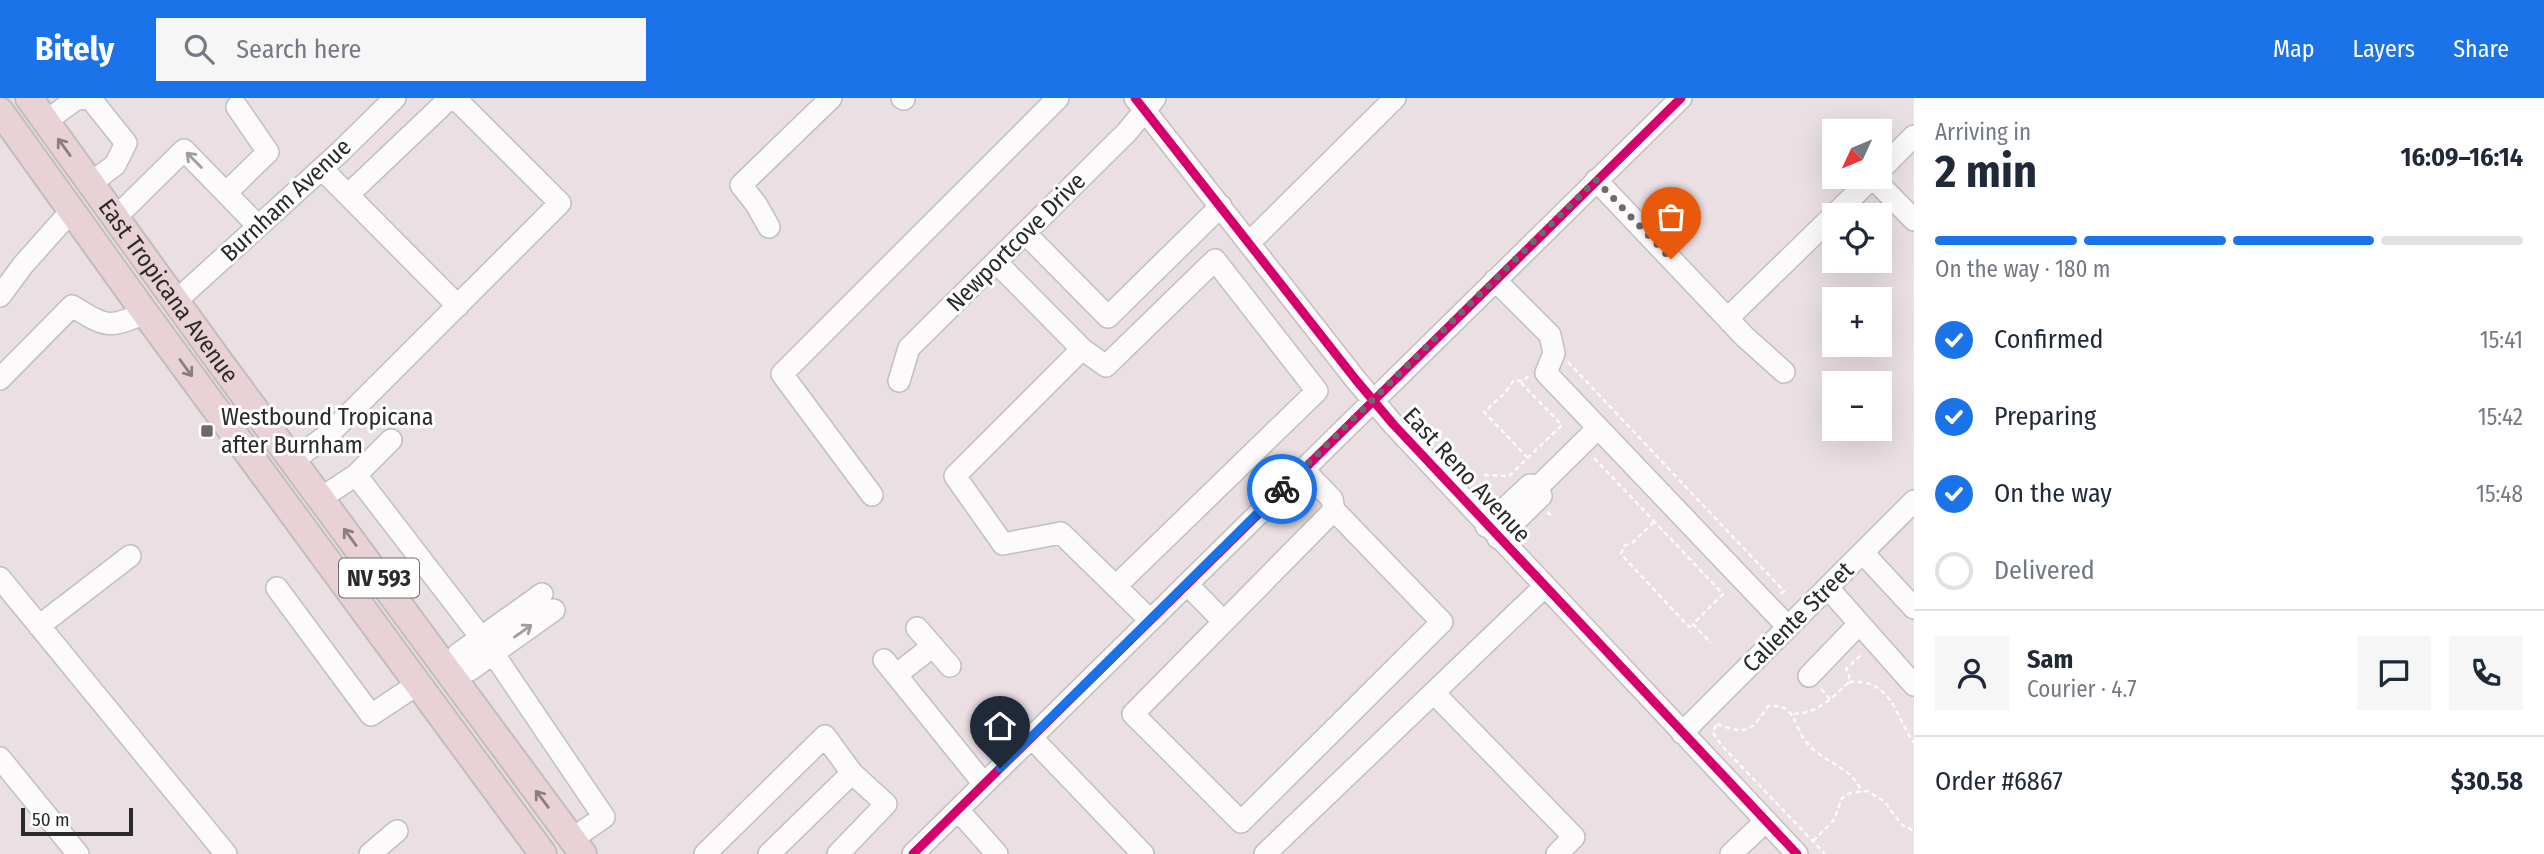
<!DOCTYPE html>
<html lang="en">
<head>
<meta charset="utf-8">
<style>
	body { margin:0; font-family:"Fira Sans Condensed",sans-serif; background:#f6f6f7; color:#1f2937; height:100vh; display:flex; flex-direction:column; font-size:26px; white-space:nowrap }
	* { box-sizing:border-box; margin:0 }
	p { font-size:23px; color:#747a83 }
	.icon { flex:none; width:38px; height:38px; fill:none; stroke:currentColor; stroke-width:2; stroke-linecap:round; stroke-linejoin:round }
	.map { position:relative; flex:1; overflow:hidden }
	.panel { display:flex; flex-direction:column; background:#fff; width:630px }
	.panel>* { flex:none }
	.needle { width:46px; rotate:226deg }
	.fabs { position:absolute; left:1822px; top:21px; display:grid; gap:14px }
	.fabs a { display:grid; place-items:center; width:70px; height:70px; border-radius:0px; background:#fff; box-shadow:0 7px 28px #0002; font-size:35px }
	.scale { position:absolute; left:21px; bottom:18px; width:112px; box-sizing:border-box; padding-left:7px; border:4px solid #2a2a2a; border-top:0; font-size:19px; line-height:24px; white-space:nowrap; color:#2a2a2a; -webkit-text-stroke:5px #fff; paint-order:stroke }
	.pin { position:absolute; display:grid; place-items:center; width:60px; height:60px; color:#fff; margin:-72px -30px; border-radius:50% 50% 50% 0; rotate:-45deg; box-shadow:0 0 7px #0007 }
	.pin .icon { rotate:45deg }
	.courier { position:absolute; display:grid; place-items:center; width:70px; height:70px; margin:-35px; border:5px solid #1a73e8; border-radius:50%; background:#fff; color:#222; box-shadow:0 2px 9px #0007 }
	.summary em { font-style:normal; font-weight:700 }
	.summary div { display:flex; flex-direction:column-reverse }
	.summary { display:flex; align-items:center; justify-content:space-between; height:119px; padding:0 21px }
	h1 { font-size:46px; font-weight:700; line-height:52px }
	.bar { display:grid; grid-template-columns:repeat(4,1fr); gap:10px 7px; align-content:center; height:84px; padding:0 21px }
	.bar i { height:9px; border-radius:5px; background:#e0e1e3 }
	.bar .selected { background:#1a73e8 }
	.bar p { grid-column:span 4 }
	.line { display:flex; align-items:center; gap:18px; padding:0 21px; border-top:2px solid #e0e1e3 }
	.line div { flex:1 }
	.round { display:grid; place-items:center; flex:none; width:74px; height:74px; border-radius:0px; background:#f6f6f7 }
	ol { padding:0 21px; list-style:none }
	li { display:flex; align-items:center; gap:21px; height:77px }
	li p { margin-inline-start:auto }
	li .icon { padding:7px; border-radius:50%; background:#1a73e8; color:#fff; stroke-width:4 }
	li:last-child { color:#747a83 }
	li i { width:38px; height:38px; border:4px solid #e0e1e3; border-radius:50% }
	header { display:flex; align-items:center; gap:42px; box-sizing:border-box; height:98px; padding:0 35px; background:#1a73e8; color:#fff }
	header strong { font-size:33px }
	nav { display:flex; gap:38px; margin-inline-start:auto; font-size:24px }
	.search { width:490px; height:63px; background:#f6f6f7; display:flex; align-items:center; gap:18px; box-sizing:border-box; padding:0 24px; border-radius:0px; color:#747a83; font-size:26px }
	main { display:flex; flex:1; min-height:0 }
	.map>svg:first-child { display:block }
</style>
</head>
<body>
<header>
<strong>Bitely</strong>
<div class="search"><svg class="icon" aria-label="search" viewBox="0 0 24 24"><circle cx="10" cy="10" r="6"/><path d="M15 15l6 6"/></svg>Search here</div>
<nav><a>Map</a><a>Layers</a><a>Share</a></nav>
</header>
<main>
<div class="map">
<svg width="1914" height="756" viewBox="0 0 1914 756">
	<rect width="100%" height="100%" fill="#eadfe2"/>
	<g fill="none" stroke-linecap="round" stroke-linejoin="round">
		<!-- minor casing -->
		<g stroke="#c1bfc0" stroke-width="24">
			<path id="minor" d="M902 0 904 1
				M1135 0 1356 282 1393 326 1797 756
				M45 24 76 1 90 0 126 45 115 67 91 85
				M322 71 458 208
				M1880 72 1914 38
				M1872 79 1914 122
				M1596 82 1745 239 1784 274
				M227 94 268 54 237 9
				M349 96 450 0
				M116 119 184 52 258 128
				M769 129 756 106 741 87 831 0
				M1025 135 1108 219 1221 108
				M1249 145 1395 0
				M996 164 1082 251
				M1495 182 1550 237 1554 255 1546 275 1788 529
				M0 198 23 167 72 112
				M176 203 340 54 395 0
				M1728 220 1873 79
				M0 281 72 208C107 229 107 231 145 215
				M899 283 909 250 1127 34 1155 0
				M294 362 330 335 560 105 455 0
				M1303 371 1332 401 1334 412
				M356 377 391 342
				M1538 389 1598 330
				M872 397 782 276 1058 0
				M321 400 356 377 493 555 604 719 572 741
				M1334 412 1442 524 1241 724 1133 616Z
				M1486 428 1530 387 1538 389
				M1498 440 1541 398 1538 389
				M1863 455 1914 510
				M0 480 226 756
				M1187 486 1223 523
				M1116 488 1317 293 1215 162 1106 268 1082 251 955 378 1003 446 1061 435 1150 522
				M277 490 371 617 418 586
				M1828 490 1914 587
				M39 528 130 458
				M917 530 950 568
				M884 562 984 686
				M455 570 458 556 542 496
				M448 574 455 570 470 572 554 512
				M896 577 933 548
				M1809 578 1859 526
				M1434 595 1574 739 1557 756
				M1682 635 1914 403
				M1030 638 1143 756
				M0 660 78 756
				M958 712 997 756
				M370 756 397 733
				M705 756 825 638 852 675 886 706 838 756
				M769 756 852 675
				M913 756 1681 0
				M1265 756 1544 489
				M1731 756 1766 723"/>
		</g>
		<!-- major casing -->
		<g stroke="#c1bdbe" stroke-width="30">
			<g id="major">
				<path id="s1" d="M29 0 219 263 583 756"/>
				<path d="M0 13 145 215 543 756"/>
			</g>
		</g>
		<!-- path -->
		<path stroke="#fcfafb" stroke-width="2.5" stroke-dasharray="5 3.5" stroke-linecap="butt" d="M1568 264 1784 493 1780 496
			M1522 283 1514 282 1505 295 1484 314 1528 360
			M1594 360 1723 496 1693 526 1711 545
			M1484 377 1509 378
			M1509 378 1562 327 1522 286 1528 278
			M1547 414 1553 419
			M1654 424 1633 444 1624 448 1621 456 1687 527 1690 529 1693 526
			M1849 584C1892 580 1895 618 1914 645
			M1821 591 1831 602
			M1794 616C1818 615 1832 600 1849 584V577L1846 571 1862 556
			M1717 626C1747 637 1751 634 1768 608 1798 605 1792 629 1808 646 1826 666 1852 669 1862 694
			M1716 627 1713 635 1722 648 1825 756
			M1813 743 1834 722 1842 700 1850 695 1867 693 1884 703 1902 727 1914 733"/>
		<!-- minor -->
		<use href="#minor" stroke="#fcfafb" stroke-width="21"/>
		<!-- major -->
		<use href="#major" stroke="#e8d2d5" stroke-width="26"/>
		<!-- cycleway casing -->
		<g stroke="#fff" stroke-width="13">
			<path id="cycleway" d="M1135 0 1356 282 1393 326 1797 756
				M913 756 1681 0"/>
		</g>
		<!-- cycleway -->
		<use href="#cycleway" stroke="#d6006c" stroke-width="9"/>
	</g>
	<!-- one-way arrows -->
	<defs><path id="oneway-shaft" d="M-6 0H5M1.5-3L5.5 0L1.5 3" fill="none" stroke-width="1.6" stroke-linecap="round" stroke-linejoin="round" transform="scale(1.75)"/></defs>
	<g stroke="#897e80">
		<use href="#oneway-shaft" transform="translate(64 49) rotate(-126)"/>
		<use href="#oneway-shaft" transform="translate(186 270) rotate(54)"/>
		<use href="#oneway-shaft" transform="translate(350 439) rotate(-126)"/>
		<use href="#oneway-shaft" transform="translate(542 701) rotate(-127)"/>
	</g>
	<g stroke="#9e9c9d">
		<use href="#oneway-shaft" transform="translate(194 62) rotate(-135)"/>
		<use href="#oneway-shaft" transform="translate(523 533) rotate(-35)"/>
	</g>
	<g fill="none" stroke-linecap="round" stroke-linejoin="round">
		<!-- done -->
		<path stroke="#6d696a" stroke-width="7" stroke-dasharray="0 12.6" d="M1282 391 1596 82 1671 161"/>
		<!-- route -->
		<path stroke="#1a73e8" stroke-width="9" d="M1000 670 1282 391"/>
	</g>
	<!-- markers -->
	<rect fill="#6d696a" stroke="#fff" stroke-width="2.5" x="200" y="326" width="14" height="14" rx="3.5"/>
	<g text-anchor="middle" stroke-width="6" stroke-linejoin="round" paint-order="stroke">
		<!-- shield labels -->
		<rect fill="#fff" stroke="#6a6a6a" stroke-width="2" x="339" y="460.5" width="80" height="39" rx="5"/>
		<g font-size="23" font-weight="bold" fill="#2a2a2a">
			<text x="379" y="488">NV 593</text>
		</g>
		<!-- street labels -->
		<g font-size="24" fill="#2a2a2a" stroke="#fff">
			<text transform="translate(286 102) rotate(-43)" y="8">Burnham Avenue</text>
			<text transform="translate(1016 144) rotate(-45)" y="8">Newportcove Drive</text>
			<text dy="8" stroke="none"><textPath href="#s1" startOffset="238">East Tropicana Avenue</textPath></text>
			<text transform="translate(1467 377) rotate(47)" y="8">East Reno Avenue</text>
			<text transform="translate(1798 519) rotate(-45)" y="8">Caliente Street</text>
		</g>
		<!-- poi labels -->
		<g font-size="24" fill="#2a2a2a" stroke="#fff" text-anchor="start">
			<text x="221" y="327">Westbound Tropicana<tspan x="221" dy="28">after Burnham</tspan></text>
		</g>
	</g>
</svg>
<div class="fabs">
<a><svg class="needle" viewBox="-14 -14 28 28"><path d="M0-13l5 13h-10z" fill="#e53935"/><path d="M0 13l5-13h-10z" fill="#747a83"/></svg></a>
<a><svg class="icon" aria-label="locate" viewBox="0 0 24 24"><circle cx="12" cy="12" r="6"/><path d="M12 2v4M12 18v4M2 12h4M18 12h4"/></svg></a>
<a>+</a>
<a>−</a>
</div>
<div class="scale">50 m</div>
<div class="pin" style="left:1671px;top:161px;background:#ea580c"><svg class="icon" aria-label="bag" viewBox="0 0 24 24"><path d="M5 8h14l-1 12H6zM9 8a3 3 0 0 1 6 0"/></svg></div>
<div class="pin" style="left:1000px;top:670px;background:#1f2937"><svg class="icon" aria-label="home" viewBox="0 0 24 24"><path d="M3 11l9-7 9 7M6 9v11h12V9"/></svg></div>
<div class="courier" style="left:1282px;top:391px"><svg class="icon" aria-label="bike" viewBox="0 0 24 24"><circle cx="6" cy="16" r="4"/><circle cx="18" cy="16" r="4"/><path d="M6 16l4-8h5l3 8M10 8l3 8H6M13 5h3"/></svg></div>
</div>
<section class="panel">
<div class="summary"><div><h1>2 min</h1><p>Arriving in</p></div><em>16:09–16:14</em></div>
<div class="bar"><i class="selected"></i><i class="selected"></i><i class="selected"></i><i></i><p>On the way · 180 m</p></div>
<ol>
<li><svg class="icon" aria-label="check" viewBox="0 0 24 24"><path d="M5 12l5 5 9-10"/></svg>Confirmed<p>15:41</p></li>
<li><svg class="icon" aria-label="check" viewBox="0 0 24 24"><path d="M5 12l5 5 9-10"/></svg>Preparing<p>15:42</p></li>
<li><svg class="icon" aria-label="check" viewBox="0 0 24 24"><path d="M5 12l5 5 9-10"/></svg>On the way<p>15:48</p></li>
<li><i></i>Delivered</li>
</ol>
<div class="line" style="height:126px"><a class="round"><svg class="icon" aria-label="person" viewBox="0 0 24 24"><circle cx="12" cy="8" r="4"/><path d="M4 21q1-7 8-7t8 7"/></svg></a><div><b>Sam</b><p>Courier · 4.7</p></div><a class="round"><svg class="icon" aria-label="chat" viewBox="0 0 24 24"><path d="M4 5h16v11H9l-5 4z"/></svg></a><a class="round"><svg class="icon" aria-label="phone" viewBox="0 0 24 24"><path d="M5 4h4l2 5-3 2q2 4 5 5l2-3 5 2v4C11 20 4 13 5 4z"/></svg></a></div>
<div class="line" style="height:91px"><div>Order #6867</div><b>$30.58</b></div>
</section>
</main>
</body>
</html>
